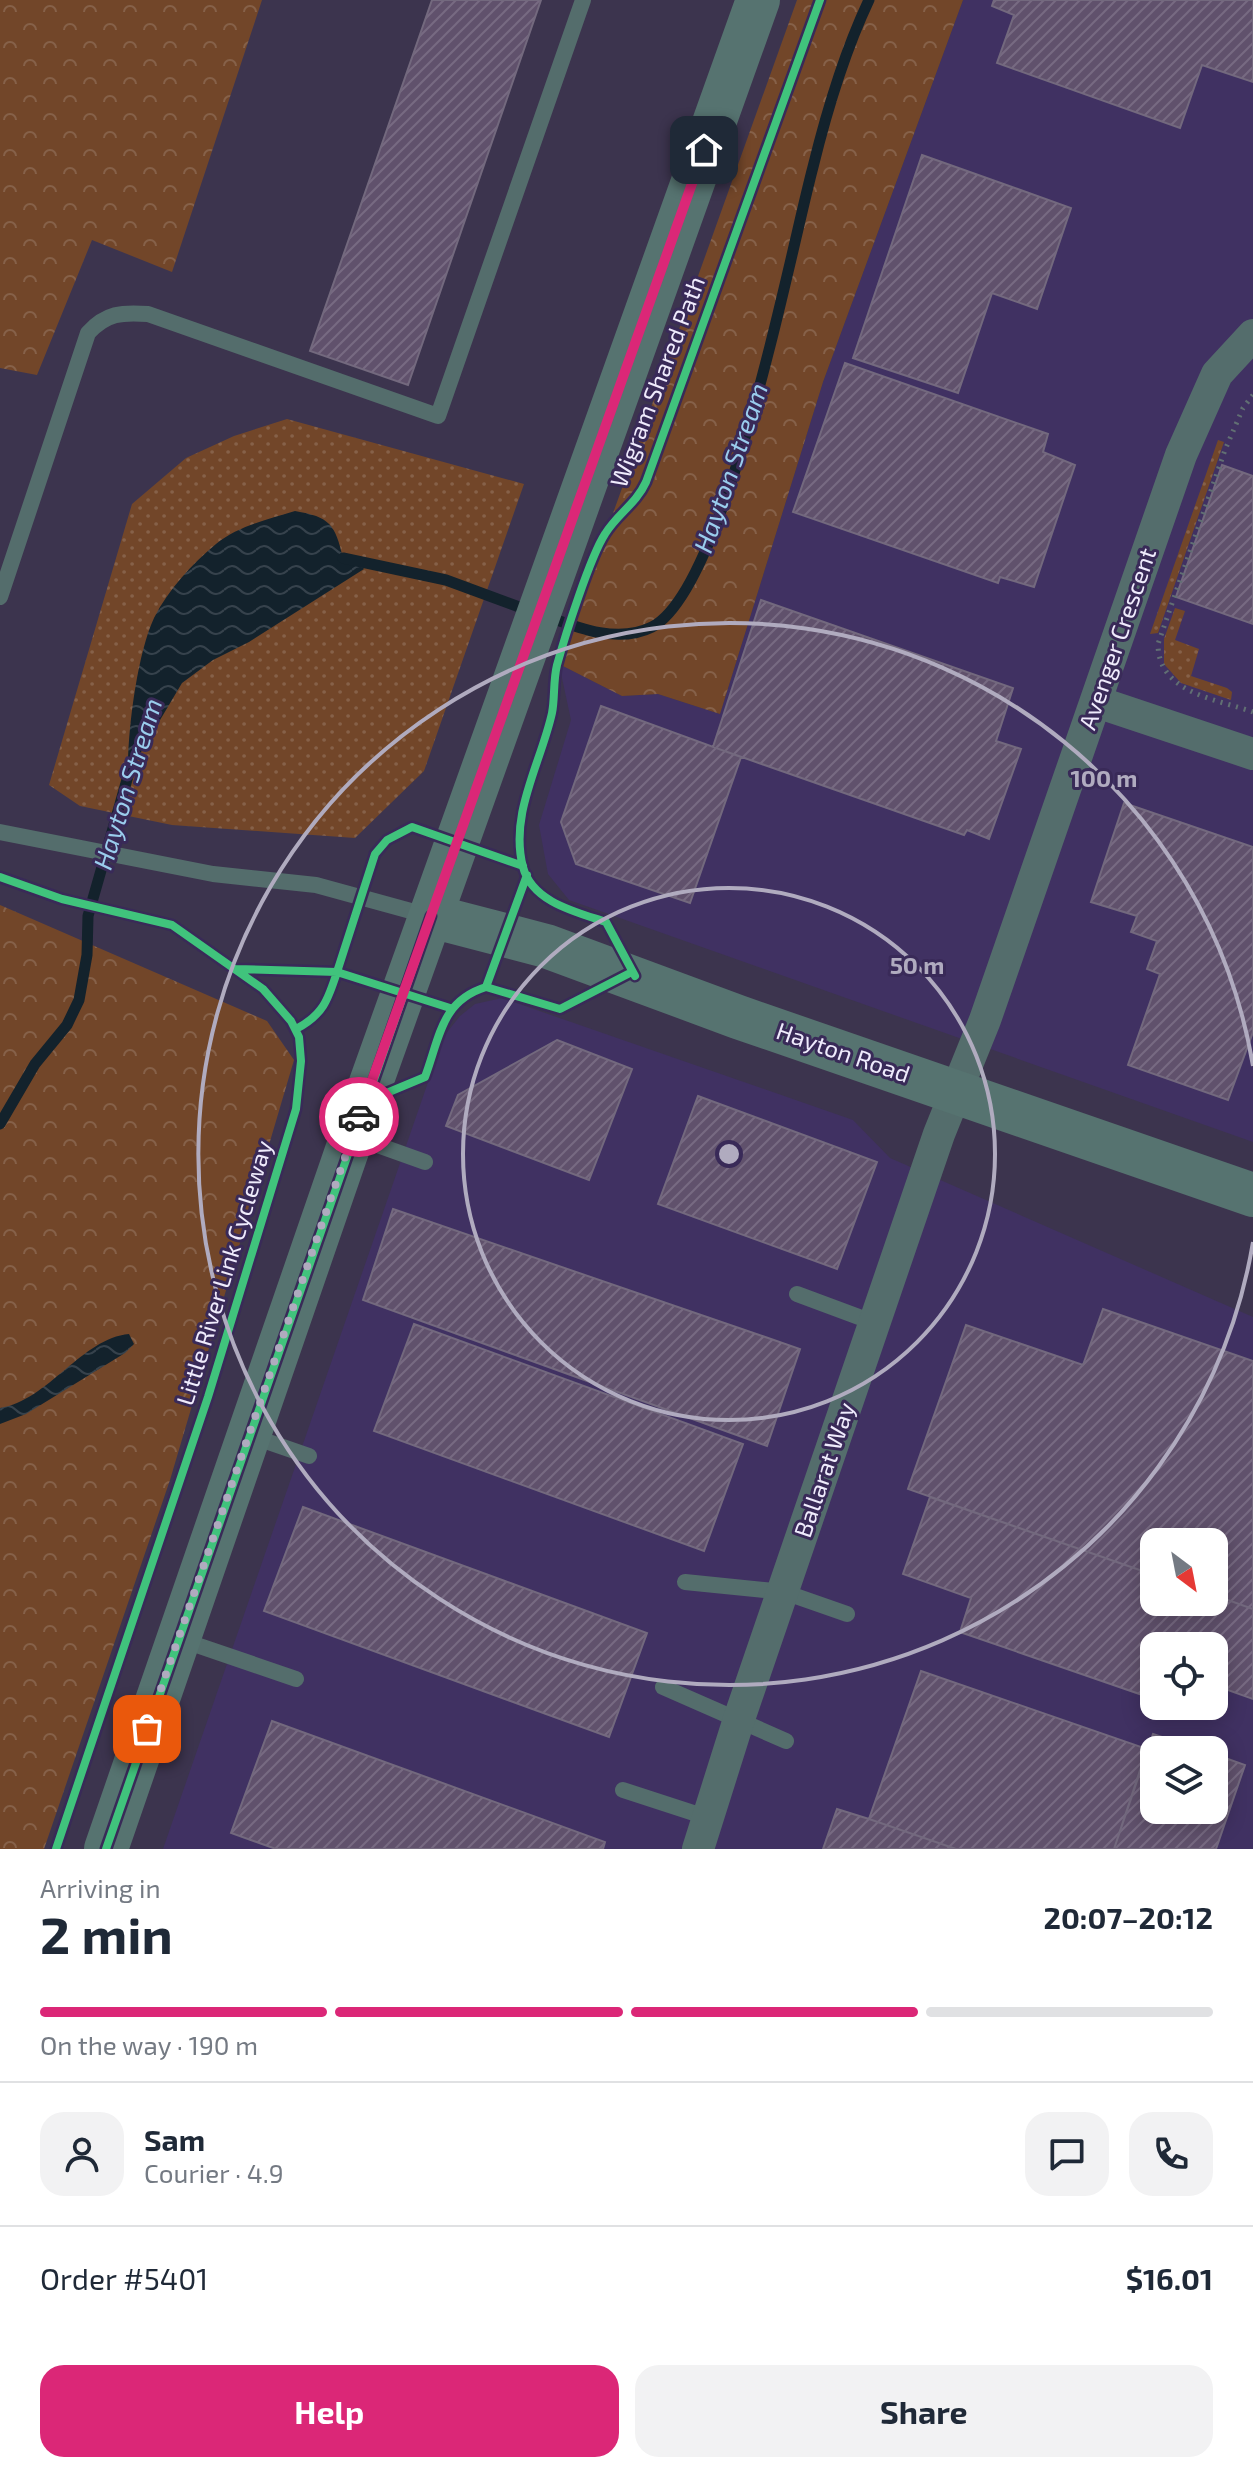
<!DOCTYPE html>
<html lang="en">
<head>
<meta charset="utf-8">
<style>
	body { margin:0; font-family:"Exo 2",sans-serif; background:#f2f2f3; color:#1f2937; height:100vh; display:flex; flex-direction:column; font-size:30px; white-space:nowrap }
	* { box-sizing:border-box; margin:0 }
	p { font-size:26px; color:#747a83 }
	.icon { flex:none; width:44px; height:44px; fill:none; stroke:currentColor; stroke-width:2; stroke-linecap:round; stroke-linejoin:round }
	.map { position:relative; height:1849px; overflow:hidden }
	.details { display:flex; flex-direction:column; background:#fff; flex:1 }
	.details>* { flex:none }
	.needle { width:52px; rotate:148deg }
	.tools { position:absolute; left:1140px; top:1528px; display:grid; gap:16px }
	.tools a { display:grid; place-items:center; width:88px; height:88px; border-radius:16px; background:#fff; box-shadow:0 4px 20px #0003; font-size:40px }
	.pin { position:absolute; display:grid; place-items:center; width:68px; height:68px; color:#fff; margin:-34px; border-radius:16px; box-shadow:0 4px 12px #0006 }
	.courier { position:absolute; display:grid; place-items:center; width:80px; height:80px; margin:-40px; border:6px solid #db2777; border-radius:50%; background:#fff; color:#222; box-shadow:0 2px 10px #0007 }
	.overview em { font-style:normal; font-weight:700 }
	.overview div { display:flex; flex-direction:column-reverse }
	.overview { display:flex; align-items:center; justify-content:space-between; height:136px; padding:0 40px }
	h1 { font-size:52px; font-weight:700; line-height:60px }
	.bar { display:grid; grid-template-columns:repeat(4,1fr); gap:12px 8px; align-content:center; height:96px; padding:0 40px }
	.bar i { height:10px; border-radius:6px; background:#e0e1e3 }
	.bar .current { background:#db2777 }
	.bar p { grid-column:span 4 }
	.line { display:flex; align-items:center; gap:20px; padding:0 40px; border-top:2px solid #e0e1e3 }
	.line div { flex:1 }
	.round { display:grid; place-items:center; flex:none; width:84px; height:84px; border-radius:24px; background:#f2f2f3 }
	.primary-button { display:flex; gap:16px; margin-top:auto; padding:16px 40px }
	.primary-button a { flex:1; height:92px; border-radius:24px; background:#db2777; color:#fff; font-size:32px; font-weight:700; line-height:92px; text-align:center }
	.primary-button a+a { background:#f2f2f3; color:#1f2937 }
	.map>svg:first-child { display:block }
</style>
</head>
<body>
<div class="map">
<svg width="1253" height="1849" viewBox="0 0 1253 1849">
	<defs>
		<pattern id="grass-dots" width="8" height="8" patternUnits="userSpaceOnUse" patternTransform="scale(2)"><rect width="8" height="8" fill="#724629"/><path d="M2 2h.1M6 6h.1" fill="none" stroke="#866149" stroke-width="1.8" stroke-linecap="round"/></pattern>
		<pattern id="park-crowns" width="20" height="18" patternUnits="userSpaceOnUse" patternTransform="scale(2)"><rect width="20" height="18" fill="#724629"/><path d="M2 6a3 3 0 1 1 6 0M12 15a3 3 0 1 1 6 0" fill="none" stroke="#866149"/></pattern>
		<pattern id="water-waves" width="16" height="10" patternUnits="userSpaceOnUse" patternTransform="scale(2)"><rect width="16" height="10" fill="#13222c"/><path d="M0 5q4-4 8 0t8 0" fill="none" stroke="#36424c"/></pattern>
		<pattern id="building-hatch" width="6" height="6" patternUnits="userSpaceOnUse" patternTransform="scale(2)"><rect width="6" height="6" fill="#60516c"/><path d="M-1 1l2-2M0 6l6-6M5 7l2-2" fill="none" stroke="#776a82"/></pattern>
	</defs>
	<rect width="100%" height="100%" fill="#3c344e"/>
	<!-- built -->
	<path fill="#403162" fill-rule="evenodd" d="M963 0H1253V1142L569 900 548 874 539 825 571 720 559 664 622 696 658 694 720 714 823 382Z
		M502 998 853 1120 890 1158 1253 1317V1849H163L444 1036 460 1016 475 1004ZM1154 1542H1214V1602H1154ZM1154 1646H1214V1706H1154ZM1154 1750H1214V1810H1154Z"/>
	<!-- grass -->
	<path fill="url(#grass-dots)" d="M287 419 524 484 424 771 355 838 172 825 80 806 49 785 132 504 186 458 234 436Z
		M1218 440 1224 442 1158 633 1150 634Z
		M1175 608 1185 611 1175 640 1199 649 1191 676 1227 688 1232 692 1231 700 1181 683 1164 664V639Z"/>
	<!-- park -->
	<path fill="url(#park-crowns)" d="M0 0H262L172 272 92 240 37 375 0 368Z
		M797 0H963L823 382 720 714 658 694 622 696 559 664Z
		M0 905 267 1021 294 1060 170 1480 44 1849H0Z"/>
	<!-- water -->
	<path fill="url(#water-waves)" d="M295 511C330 517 335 524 343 558L357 561 364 569 249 642 213 660 182 683 128 774C127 734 137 654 154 618 168 590 192 564 216 544 238 526 269 519 295 511Z
		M129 1334 134 1344 125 1353 26 1414 0 1424V1408C49 1400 82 1338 129 1334Z"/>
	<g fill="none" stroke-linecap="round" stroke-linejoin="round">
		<!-- stream -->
		<path stroke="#13222c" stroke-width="11" d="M343 558 446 580 530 611
			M546 616C578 628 618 644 652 627 726 589 790 253 813 167 827 110 844 53 869 0
			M0 1124 35 1064 67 1025 79 1000 87 955 88 916 132 762"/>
	</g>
	<!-- building -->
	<path fill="url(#building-hatch)" stroke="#73697e" stroke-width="2" d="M432 0H541L408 385 310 351Z
		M994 0H1253V82L1202 65 1180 128 997 63 1014 15 992 6Z
		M922 155 1071 208 1037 309 992 293 958 393 853 358Z
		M845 363 1048 434 1043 452 1075 465 1034 587 1000 577 998 583 793 512Z
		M1222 465 1253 476V624L1176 597Z
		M761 600 1013 688 996 741 1021 749 989 839 967 830 964 835 713 747Z
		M601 706 741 757 690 903 576 864 561 822Z
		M1124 803 1253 847V1032L1228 1100 1128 1065 1160 974 1147 969 1157 941 1131 932 1137 916 1091 902Z
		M557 1040 632 1069 589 1180 446 1126 458 1095Z
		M698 1096 877 1162 837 1269 658 1204Z
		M393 1209 800 1349 767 1446 363 1300Z
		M1103 1309 1253 1361V1609L1214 1595V1542H1154V1575L908 1489 966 1325 1083 1365Z
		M414 1324 743 1444 704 1551 374 1431Z
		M930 1497 1154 1575V1602H1214V1595L1253 1609V1699L1214 1685V1646H1154V1699L960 1632 971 1598 903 1574Z
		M303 1507 647 1633 609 1737 264 1611Z
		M921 1671 1147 1749 1114 1849H956L869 1819Z
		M272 1721 605 1842 603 1849H276L231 1833Z
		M1153 1734 1201 1750H1154V1810H1214V1754L1245 1765 1216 1849H1114Z
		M837 1809 869 1819 956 1849H823Z"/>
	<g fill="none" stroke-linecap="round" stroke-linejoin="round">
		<!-- path -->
		<path stroke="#616f73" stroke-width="5" stroke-dasharray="2 6" stroke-linecap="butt" d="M1253 395 1243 408 1225 450 1158 644C1158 693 1216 699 1253 712"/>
		<!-- lane -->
		<path stroke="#546d6c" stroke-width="16" d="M0 597 88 333C106 313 122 312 148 314L438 416 583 0
			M0 832 213 874 316 885 429 916
			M355 1137 425 1162
			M797 1294 875 1323
			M251 1436 309 1456
			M685 1582 784 1592 847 1614
			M179 1639 296 1679
			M663 1687 786 1741
			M623 1790 709 1818"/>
		<!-- street -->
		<path stroke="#546d6c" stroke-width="32" d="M1097 702 1253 754
			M698 1849 739 1719 939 1134 985 1020 1181 455 1217 374 1253 335"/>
		<!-- secondary -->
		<path stroke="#567370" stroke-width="44" d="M431 916 546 946 738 1017 1253 1195
			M106 1849 352 1136 758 0"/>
		<!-- cycleway casing -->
		<g stroke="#392a58" stroke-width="13">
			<path id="cycleway" d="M0 877 62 899 172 925 263 989 291 1021 299 1037 301 1061 296 1109 208 1397 56 1849
				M235 969 337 972C328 1000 323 1015 296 1029
				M635 976 606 922C576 912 532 902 523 867 509 814 541 763 552 713 555 698 553 681 557 665 565 636 590 557 605 534 617 514 636 504 646 482L820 0
				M486 987 560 1009 628 974
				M486 987 527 875
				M450 1008 337 972 375 854 387 840 412 827 523 866
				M365 1102 425 1077C440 1037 441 1001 486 987
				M106 1849 431 916"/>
		</g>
		<!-- cycleway -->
		<use href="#cycleway" stroke="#40c37c" stroke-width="8"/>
	</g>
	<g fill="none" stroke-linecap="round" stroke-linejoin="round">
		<!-- done -->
		<path stroke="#b0abbf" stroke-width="8" stroke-dasharray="0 14.4" d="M147 1729 359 1117"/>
		<!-- route -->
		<path stroke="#db2777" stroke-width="10" d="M359 1117 704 150"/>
	</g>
	<!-- distance rings -->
	<g fill="none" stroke="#b0abbf" stroke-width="4">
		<circle cx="729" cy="1154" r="266"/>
		<path d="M1253 1242A531 531 0 1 1 1253 1066"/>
	</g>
	<g text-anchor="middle" stroke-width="6" stroke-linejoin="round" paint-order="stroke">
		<!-- street labels -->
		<g font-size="24" fill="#efebfc" stroke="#392a58">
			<text transform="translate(658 382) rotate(-69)" y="8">Wigram Shared Path</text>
			<text transform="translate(1118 639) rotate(-71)" y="8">Avenger Crescent</text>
			<text transform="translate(843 1053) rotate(19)" y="8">Hayton Road</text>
			<text transform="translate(225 1273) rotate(-73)" y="8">Little River Link Cycleway</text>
			<text transform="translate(825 1470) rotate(-71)" y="8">Ballarat Way</text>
		</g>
		<!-- water labels -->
		<g font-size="26" font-style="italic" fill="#9acded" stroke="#392a58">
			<text transform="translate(731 468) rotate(-71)" y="9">Hayton Stream</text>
			<text transform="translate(128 784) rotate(-73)" y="9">Hayton Stream</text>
		</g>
	</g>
	<circle cx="729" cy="1154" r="12" fill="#b0abbf" stroke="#392a58" stroke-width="4"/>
	<g font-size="24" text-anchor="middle" font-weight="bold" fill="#b0abbf" stroke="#392a58" stroke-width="6" stroke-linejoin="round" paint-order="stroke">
		<text x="1104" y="787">100 m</text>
		<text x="917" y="974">50 m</text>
	</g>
</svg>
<div class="tools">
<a><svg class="needle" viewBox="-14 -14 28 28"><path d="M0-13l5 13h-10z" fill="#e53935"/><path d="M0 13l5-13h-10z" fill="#747a83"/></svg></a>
<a><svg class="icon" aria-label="locate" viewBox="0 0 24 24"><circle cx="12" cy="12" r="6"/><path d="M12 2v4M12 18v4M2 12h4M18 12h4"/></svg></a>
<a><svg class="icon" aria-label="layers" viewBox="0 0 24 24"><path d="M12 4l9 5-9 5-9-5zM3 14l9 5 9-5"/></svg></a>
</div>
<div class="pin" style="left:147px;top:1729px;background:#ea580c"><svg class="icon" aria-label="bag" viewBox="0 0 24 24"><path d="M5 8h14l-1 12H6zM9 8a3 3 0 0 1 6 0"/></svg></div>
<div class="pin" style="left:704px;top:150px;background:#1f2937"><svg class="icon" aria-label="home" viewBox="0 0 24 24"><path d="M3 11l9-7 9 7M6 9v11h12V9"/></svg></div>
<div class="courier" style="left:359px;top:1117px"><svg class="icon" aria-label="car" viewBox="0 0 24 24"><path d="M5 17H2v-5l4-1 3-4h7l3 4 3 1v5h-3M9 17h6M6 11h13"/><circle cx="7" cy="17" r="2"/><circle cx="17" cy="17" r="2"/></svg></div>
</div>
<section class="details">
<div class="overview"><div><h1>2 min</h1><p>Arriving in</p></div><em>20:07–20:12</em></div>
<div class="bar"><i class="current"></i><i class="current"></i><i class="current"></i><i></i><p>On the way · 190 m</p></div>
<div class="line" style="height:144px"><a class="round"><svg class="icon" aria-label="person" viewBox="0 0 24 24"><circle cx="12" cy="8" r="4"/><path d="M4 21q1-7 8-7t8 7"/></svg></a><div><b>Sam</b><p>Courier · 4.9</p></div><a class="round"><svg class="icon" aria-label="chat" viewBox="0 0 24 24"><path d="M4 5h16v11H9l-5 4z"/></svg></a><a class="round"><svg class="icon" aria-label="phone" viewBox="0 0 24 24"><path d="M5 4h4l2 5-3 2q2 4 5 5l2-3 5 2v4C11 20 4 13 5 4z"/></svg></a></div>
<div class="line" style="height:104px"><div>Order #5401</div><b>$16.01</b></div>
<div class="primary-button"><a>Help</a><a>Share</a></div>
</section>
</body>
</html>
